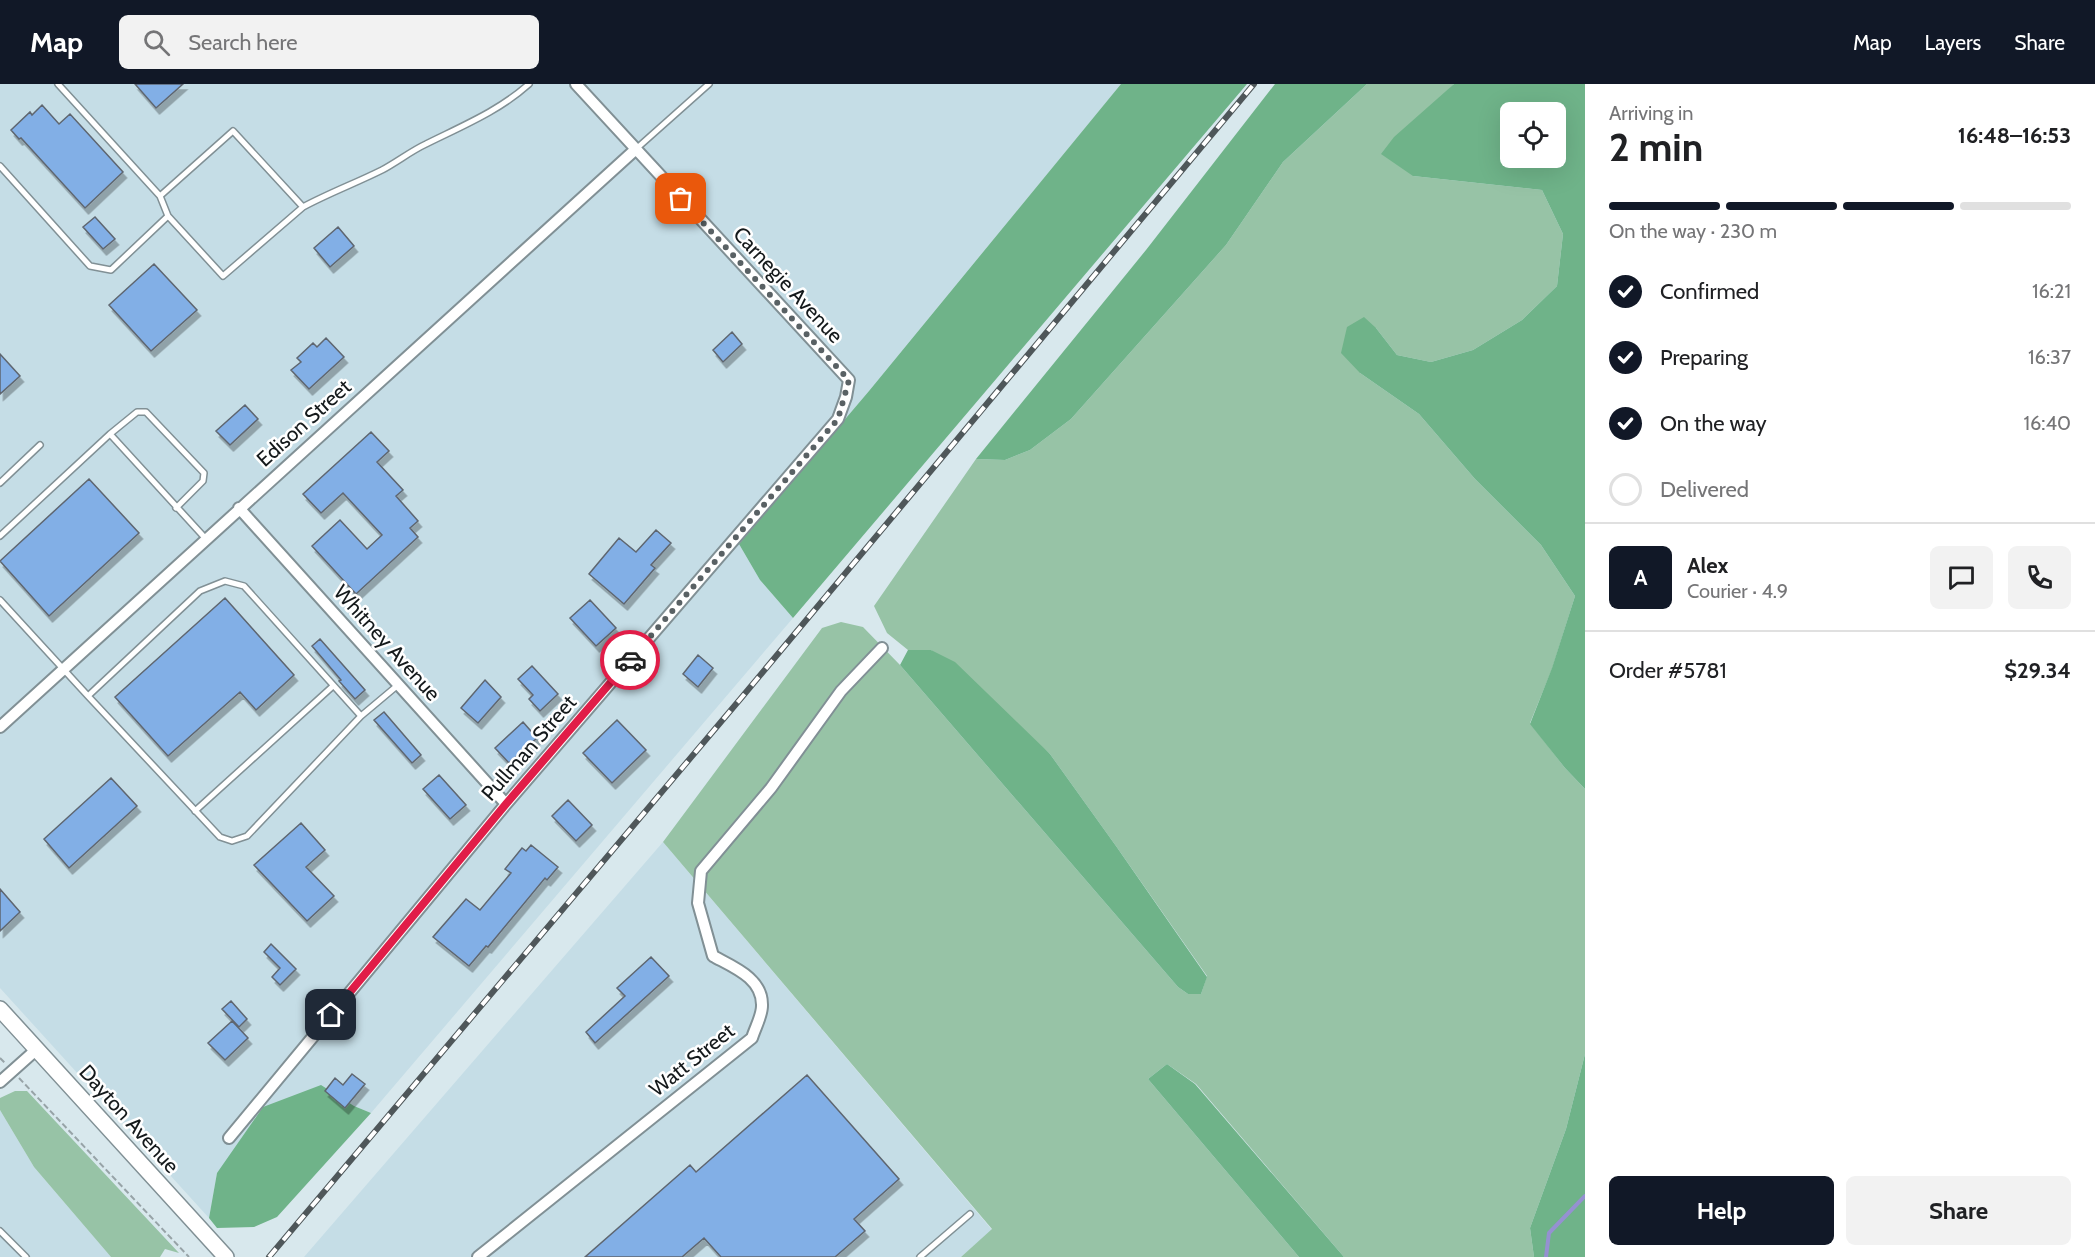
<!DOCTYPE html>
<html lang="en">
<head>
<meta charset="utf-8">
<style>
	body { margin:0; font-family:Cabin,sans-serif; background:#f2f2f2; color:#202124; height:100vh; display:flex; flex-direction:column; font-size:22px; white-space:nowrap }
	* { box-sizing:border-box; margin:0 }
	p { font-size:20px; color:#757577 }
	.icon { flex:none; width:33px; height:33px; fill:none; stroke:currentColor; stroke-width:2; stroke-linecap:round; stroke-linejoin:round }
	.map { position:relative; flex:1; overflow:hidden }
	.sheet { display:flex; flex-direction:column; background:#fff; width:510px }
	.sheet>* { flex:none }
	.fabs { position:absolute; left:1500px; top:18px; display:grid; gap:12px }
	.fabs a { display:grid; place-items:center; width:66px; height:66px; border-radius:9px; background:#fff; box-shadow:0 6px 24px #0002; font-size:30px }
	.pin { position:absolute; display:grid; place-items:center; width:51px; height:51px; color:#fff; margin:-26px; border-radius:12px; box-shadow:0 3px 9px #0006 }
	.courier { position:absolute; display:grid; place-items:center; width:60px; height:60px; margin:-30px; border:4px solid #e11d48; border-radius:50%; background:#fff; color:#222; box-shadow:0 2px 8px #0007 }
	.headline em { font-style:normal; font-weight:800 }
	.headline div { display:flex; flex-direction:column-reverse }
	.headline { display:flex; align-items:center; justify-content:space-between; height:102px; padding:0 24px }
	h1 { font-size:39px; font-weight:800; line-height:45px }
	.bar { display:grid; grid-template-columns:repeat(4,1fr); gap:9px 6px; align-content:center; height:72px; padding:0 24px }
	.bar i { height:8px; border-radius:4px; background:#e0e0e0 }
	.bar .on { background:#111827 }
	.bar p { grid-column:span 4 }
	.line { display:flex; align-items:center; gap:15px; padding:0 24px; border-top:2px solid #e0e0e0 }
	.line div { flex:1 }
	.round { display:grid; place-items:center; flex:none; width:63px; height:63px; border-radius:9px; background:#f2f2f2 }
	ol { padding:0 24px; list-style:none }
	li { display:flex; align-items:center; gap:18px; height:66px }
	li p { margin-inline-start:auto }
	li .icon { padding:6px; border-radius:50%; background:#111827; color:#fff; stroke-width:4 }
	li:last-child { color:#757577 }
	li i { width:33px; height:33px; border:3px solid #e0e0e0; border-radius:50% }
	.cta { display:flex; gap:12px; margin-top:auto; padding:12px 24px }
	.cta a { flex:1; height:69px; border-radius:9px; background:#111827; color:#fff; font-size:24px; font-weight:800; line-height:69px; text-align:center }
	.cta a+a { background:#f2f2f2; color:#202124 }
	header { display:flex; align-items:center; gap:36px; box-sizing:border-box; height:84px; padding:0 30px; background:#111827; color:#fff }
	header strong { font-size:28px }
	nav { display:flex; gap:33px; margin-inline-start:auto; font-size:21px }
	.search { width:420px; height:54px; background:#f2f2f2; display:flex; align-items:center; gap:15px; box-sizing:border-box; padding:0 21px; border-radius:9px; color:#757577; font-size:22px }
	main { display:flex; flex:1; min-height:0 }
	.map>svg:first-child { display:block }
</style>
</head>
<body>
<header>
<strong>Map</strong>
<div class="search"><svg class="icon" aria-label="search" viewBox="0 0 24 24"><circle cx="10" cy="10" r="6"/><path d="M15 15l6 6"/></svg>Search here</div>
<nav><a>Map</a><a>Layers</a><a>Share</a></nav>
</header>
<main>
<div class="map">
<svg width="1585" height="1173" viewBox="0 0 1585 1173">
	<defs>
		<filter id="shadow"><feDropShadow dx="3.5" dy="6" stdDeviation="0" flood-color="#0004"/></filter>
	</defs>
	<rect width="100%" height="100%" fill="#d8e8ed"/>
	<!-- built -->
	<path fill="#c5dde6" d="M0 0H1121L869 307 739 460 760 496 793 534 371 1029 354 1022 217 1089 209 1134 0 904Z
		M663 758 992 1146 961 1173H304Z
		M0 1026 34 1083 111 1173H0Z"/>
	<!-- green -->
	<path fill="#97c3a6" d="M1367 0H1454L1445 10 1413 92 1542 106 1563 150 1557 202 1522 236 1473 266 1431 278 1397 271 1376 244 1360 289 1419 330 1475 395 1541 461 1575 512 1552 585 1530 639 1565 684 1585 705V970L1566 1045 1530 1144 1534 1173H1344L1196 1000 1167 980 1148 995 1299 1173H961L992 1145 663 758 822 544 841 538 863 543 900 581 1178 903 1188 910H1201L1207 892 1116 762 1050 670 931 566H908L887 549 874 522 976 375 1005 376 1030 366 1071 335 1226 161 1283 78Z
		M15 1007H27L179 1169 165 1165 160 1173H111L34 1083 0 1026V1014Z"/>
	<!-- forest -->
	<path fill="#6fb389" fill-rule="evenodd" d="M1121 0H1247L793 534 760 496 739 460 869 307Z
		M1275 0H1367L1283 78 1226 161 1071 335 1030 366 1005 376 976 375 1146 166Z
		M1454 0H1585V705L1565 684 1530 640 1552 584 1575 512 1541 461 1475 395 1419 330 1360 289 1341 269 1347 243 1364 233 1376 244 1397 271 1431 278 1473 266 1522 236 1557 202 1563 150 1542 106 1413 92 1381 70 1394 53ZM1510 28H1556V74H1510Z
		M908 566H931L955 578 1050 670 1116 762 1207 893 1201 910H1188L1178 903 900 581Z
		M1585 970V1173H1534L1530 1144 1566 1045Z
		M1167 980 1195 1000 1344 1173H1299L1148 995Z
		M321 1001 354 1022 371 1029 277 1133 254 1143 217 1144 209 1134 217 1089 263 1023Z"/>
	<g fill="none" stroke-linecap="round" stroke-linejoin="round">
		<!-- stream -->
		<path stroke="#9591d1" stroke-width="4" d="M1546 1173 1549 1149 1585 1112"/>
	</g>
	<!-- building -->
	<path fill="#82afe6" stroke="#5e6670" stroke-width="1.5" filter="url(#shadow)" d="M135 0H183L156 24Z
		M42 21 59 40 70 30 123 88 85 124 21 54 19 55 11 46 30 28 32 31Z
		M95 133 115 155 103 165 83 143Z
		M338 143 354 162 330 183 314 164Z
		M154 180 197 226 151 267 109 221Z
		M732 248 742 260 723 278 713 266Z
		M326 254 344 273 309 305 291 286 301 278 297 274 313 259 317 263Z
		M0 270 20 292 0 310Z
		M245 321 258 335 230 361 216 347Z
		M371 348 389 367 377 378 403 406 396 412 418 437 410 444 418 453 356 510 312 462 340 436 367 465 382 451 343 409 321 429 303 410Z
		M89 395 139 449 49 532 0 477Z
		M656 446 671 459 651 481 655 484 624 520 589 490 619 454 636 468Z
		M225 514 294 591 256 626 240 608 168 672 115 613Z
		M590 516 616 544 596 562 570 534Z
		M320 555 365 606 355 615 339 597 341 596 312 562Z
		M698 571 713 584 698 603 683 590Z
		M532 582 558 610 540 627 529 615 533 611 518 595Z
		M485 596 501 613 478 639 461 624Z
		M384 628 421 671 412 679 374 636Z
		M617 636 646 666 612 699 583 669Z
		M523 638 537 654 509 679 495 664Z
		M439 691 466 721 450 735 423 705Z
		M111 694 137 722 69 784 44 755Z
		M568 716 592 741 576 757 552 732Z
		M301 739 325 766 306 783 334 812 307 837 254 781Z
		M531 761 558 783 547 796 545 794 488 863 486 862 469 882 433 853 466 815 480 826 511 789 505 785 522 764 526 767Z
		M0 805 20 828 0 847Z
		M271 860 296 885 280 901 272 893 280 884 264 868Z
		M651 873 669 892 595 959 586 948 625 912 617 904Z
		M231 917 247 935 239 943 222 925Z
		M232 937 248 954 225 976 208 959Z
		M352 990 365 1000 345 1024 325 1007 335 994 343 1001Z
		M807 991 899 1095 854 1135 865 1147 835 1173H721L704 1154 682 1173H585L690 1081 696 1088Z"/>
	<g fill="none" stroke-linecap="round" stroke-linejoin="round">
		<!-- lane casing -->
		<g stroke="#819095" stroke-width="8">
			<path id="lane" d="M58 0 160 112
				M233 47 303 123 223 192 168 132 160 112Z
				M636 65 709 0
				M0 82 90 182 111 186 168 132
				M303 123C329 109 356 99 382 86 397 78 411 67 426 60 462 42 499 27 529 0
				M110 350 137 328H146L204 389 203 397 176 424
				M0 399 40 361
				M0 452 110 350 206 455
				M0 516 88 612 200 507 225 497 244 502 361 632 398 601
				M88 612 220 753 232 757 247 752 361 632
				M195 727 333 602
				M0 1147 26 1173
				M920 1173 970 1130"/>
		</g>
		<!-- street casing -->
		<g stroke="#819095" stroke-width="14">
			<path id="street" d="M239 424 506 720
				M0 643 636 65
				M0 998 37 965
				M229 1054 506 720 838 335 846 313 849 296 576 0
				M478 1173 752 954C755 944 762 932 762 922 763 894 733 883 713 872L698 819 701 787 771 704 841 607 882 564"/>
		</g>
		<!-- secondary casing -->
		<g stroke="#819095" stroke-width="18">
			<path id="secondary" d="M0 925 226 1173"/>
		</g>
		<!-- path -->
		<path stroke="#97a3a7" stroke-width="2" stroke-dasharray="6 3" stroke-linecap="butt" d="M0 974 5 979
			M19 994 189 1173"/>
		<!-- lane -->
		<use href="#lane" stroke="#fff" stroke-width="5"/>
		<!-- street -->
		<use href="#street" stroke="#fff" stroke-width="10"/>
		<!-- secondary -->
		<use href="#secondary" stroke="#fff" stroke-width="15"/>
		<!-- rail casing -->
		<g stroke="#4f575a" stroke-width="6">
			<path id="rail" d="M269 1173 742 613 1254 0"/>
		</g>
		<!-- rail -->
		<use href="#rail" stroke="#fff" stroke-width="4" stroke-dasharray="11" stroke-linecap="butt"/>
	</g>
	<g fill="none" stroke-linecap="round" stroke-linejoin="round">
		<!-- done -->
		<path stroke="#596164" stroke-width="6" stroke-dasharray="0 10.8" d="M630 576 838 335 849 296 681 115"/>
		<!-- route -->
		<path stroke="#e11d48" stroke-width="8" d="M331 931 506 720 630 576"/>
	</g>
	<g text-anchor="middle" stroke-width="5" stroke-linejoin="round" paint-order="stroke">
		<!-- street labels -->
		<g font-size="21" fill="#14191b" stroke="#fff">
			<text transform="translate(788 201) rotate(47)" y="7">Carnegie Avenue</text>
			<text transform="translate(304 339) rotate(-42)" y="7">Edison Street</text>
			<text transform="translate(387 559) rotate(48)" y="7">Whitney Avenue</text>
			<text transform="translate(529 664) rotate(-49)" y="7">Pullman Street</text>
			<text transform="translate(692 976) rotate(-39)" y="7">Watt Street</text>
			<text transform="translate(129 1035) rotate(48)" y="7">Dayton Avenue</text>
		</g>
	</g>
</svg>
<div class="fabs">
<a><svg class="icon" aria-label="locate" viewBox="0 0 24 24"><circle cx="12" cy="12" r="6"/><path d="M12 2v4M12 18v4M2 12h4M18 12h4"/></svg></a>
</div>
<div class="pin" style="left:681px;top:115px;background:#ea580c"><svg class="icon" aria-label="bag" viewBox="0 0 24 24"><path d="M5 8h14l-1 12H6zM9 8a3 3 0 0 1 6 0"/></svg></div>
<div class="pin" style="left:331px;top:931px;background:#1f2937"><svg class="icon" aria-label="home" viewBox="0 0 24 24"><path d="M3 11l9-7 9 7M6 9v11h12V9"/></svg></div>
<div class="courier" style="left:630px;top:576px"><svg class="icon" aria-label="car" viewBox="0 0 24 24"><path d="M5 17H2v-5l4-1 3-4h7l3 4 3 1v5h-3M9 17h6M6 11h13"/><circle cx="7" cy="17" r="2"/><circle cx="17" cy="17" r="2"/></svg></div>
</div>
<section class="sheet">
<div class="headline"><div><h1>2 min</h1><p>Arriving in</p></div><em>16:48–16:53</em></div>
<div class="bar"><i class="on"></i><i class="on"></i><i class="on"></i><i></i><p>On the way · 230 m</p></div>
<ol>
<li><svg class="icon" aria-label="check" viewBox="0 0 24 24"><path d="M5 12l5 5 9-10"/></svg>Confirmed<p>16:21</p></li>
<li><svg class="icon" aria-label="check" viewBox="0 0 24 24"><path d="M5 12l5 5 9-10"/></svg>Preparing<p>16:37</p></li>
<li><svg class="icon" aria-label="check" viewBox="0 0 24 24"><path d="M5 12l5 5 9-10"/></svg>On the way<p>16:40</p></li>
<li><i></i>Delivered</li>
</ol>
<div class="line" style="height:108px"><b class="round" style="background:#111827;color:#fff">A</b><div><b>Alex</b><p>Courier · 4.9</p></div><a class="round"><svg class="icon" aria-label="chat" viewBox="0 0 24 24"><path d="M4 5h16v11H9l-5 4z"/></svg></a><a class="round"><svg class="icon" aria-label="phone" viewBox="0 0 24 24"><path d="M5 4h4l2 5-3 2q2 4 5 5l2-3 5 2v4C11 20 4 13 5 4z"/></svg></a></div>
<div class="line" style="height:78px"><div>Order #5781</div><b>$29.34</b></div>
<div class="cta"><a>Help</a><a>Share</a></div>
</section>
</main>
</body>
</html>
